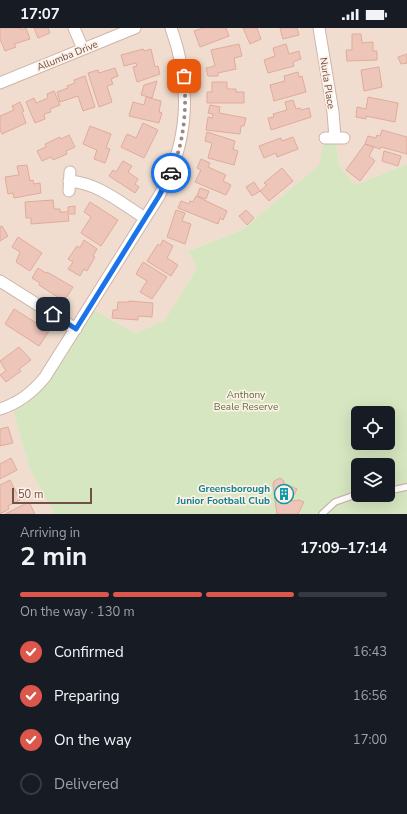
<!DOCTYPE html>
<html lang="en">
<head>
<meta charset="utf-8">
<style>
	body { margin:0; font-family:"Nunito Sans",sans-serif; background:#20242c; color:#f1f3f6; height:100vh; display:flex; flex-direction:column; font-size:15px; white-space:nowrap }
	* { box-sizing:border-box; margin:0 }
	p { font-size:13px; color:#9ea1a6 }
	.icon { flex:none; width:22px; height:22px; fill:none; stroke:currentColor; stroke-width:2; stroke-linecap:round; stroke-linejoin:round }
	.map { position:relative; height:486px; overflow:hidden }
	.panel { display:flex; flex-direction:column; background:#171b24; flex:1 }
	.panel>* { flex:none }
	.controls { position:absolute; left:351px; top:378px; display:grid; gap:8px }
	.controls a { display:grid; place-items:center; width:44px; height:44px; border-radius:6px; background:#171b24; box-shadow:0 4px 16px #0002; font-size:20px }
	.scale { position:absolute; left:12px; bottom:10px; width:80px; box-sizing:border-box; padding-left:4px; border:2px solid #6f5149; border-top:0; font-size:11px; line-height:14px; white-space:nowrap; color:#6f5149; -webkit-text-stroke:3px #fef0e5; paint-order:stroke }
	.pin { position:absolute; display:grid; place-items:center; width:34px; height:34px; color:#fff; margin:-17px; border-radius:8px; box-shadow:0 2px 6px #0006 }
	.courier { position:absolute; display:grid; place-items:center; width:40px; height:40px; margin:-20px; border:3px solid #1a73e8; border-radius:50%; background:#fff; color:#222; box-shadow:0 1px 5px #0007 }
	.summary em { font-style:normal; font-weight:700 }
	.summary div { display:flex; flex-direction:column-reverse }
	.summary { display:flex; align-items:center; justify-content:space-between; height:68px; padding:0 20px }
	h1 { font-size:26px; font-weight:700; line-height:30px }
	.bar { display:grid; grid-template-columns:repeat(4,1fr); gap:6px 4px; align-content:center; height:48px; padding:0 20px }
	.bar i { height:5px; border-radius:3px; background:#363941 }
	.bar .active { background:#dd564c }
	.bar p { grid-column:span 4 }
	ol { padding:0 20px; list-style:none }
	li { display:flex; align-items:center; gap:12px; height:44px }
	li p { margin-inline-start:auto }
	li .icon { padding:4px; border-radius:50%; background:#dd564c; color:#fff; stroke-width:4 }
	li:last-child { color:#9ea1a6 }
	li i { width:22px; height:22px; border:2px solid #363941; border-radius:50% }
	.status { display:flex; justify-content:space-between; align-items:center; height:28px; padding:0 20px; background:#171b24; direction:ltr }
	.status svg { height:11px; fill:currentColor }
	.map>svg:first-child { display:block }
</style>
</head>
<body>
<div class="status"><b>17:07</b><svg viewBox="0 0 49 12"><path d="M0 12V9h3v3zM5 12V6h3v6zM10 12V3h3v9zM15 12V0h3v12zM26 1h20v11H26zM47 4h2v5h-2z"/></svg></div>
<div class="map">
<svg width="407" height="486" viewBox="0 0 407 486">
	<rect width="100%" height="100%" fill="#faece0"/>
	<!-- residential -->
	<path fill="#f1ddcf" d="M0 0H407V136L355 157 339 137 336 114 319 137 242 202 188 223 197 240 164 293 135 305 94 282 48 355 36 368 13 382 29 439 54 486H0Z"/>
	<!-- green -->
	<path fill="#d5e6c0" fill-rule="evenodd" d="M324 114H336L339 137 355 157 407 136V486H54L29 439 13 382C52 361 71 318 94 282L135 305 164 293 197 240 188 223 242 202 319 137ZM358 385H388V415H358ZM358 437H388V467H358Z"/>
	<!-- building -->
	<path fill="#eec6b9" stroke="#dfab9b" d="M0 0H21L22 2 26 0 30 11 14 16 16 19 5 23 0 11Z
		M34 0H48L50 5 38 10Z
		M203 0H226L229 8 200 19 194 3Z
		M243 0H257L261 11 250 16Z
		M280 0H297L299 7 283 11Z
		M352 6H361L362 15 373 14V23H377V32L347 33 346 22H352Z
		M239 16 242 28 234 30 236 41 218 45V48H208L206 40 215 38 211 22Z
		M286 16 289 26 299 23 301 31 293 34 294 38 268 45 264 32 275 28 273 20Z
		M143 21 144 23 151 21 155 39 158 38 160 46 137 54 133 39 137 38 136 35 124 38 121 27Z
		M407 26V35L401 36 398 29Z
		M379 39 382 59 364 63 361 42Z
		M115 40 118 48 111 51 113 56 107 58 112 74 99 79 88 45 98 42 99 45Z
		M298 44 299 49 302 48 306 64 274 73 270 57 285 53 284 48Z
		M85 48 95 79 83 83 78 68 60 74 57 64 68 60 67 58 75 55 74 52Z
		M157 53 152 70 141 67 144 57Z
		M212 54H227V61H236V64H244V75H207V64H212Z
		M54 63 60 77 50 81 51 84 44 86 45 91 35 95 26 74 34 70 36 75 48 70 47 66Z
		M146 69 161 73 159 84 162 85 159 95 129 88 133 74 144 77Z
		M368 69 398 75 395 94 366 88V91L356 89 357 79 366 81Z
		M293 72 296 81 300 80 301 82 309 80 311 89 271 102 268 90 274 89 273 86 287 82 285 74Z
		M20 74 24 83 22 84 26 95 2 106 0 102V88L14 82 12 78Z
		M210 77 220 79 219 85 246 90 244 98H241L240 106 206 102 208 89 212 90 213 86 208 85Z
		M143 95 158 102 144 130 121 119 127 106 136 110Z
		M90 98 111 106 106 120 110 121 105 135 94 131 97 122 83 116Z
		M382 102 407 109V126L381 119 380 121 365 116 368 108 376 110 377 107 380 108Z
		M207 104 235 113 233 121 238 123 234 137 208 130 212 115 205 113Z
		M69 107 75 119 66 123 67 126 53 132 51 129 42 133 37 123 46 119 45 116 60 109 61 111Z
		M293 109 298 121 277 129 276 125 264 130 259 118 281 110 282 113Z
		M365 116 374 119 369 128 375 133 360 153 346 142Z
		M384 123 401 128 398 138 382 133Z
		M201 131 210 135 208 139 226 147 223 153 231 157 226 167 195 154 201 142 197 140Z
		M123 133 132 138 128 144 138 151 135 156 139 159 135 165 109 148 113 142 116 144Z
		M27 137 30 153 33 152 34 156 40 155 41 165 14 170 13 165 8 166 5 149 19 147 17 138Z
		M282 140 293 153 269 173 260 163 267 157 264 155Z
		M254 154 260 163 252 168 246 159Z
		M200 160 209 163 206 171 197 168Z
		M196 168 227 183 223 192 220 190 218 196 178 180 181 173 189 176 190 173 193 174Z
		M53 172 54 181H60V184H68V179L75 178V186H68L69 193 31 196V190H26L25 174Z
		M90 174 118 192 101 218 81 205 91 189 84 184Z
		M176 182 185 185 182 193 191 196 185 216 167 209Z
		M246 182 254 190 247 197 239 188Z
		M2 198 8 208 0 213V199Z
		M18 209 42 225 30 243 16 234 20 224 12 219Z
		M84 212 97 221 93 228 95 229 87 243 84 241 80 248 68 241 73 234 68 231 77 218 80 220Z
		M163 212 173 218 167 230 178 237 171 248 147 233 158 216 160 218Z
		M143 234 167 249 152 271 140 264 147 253 136 246Z
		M38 240 46 245 47 244 73 259 64 273 39 257 40 255 32 250Z
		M129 273 153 275 152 289 138 288V292L112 290 113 282H117L118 274H129Z
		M14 281 49 303 39 318 5 296Z
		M19 319 31 332 19 341 21 343 6 354 0 347 6 343 0 333Z
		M8 399 13 415 0 418V401Z
		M11 430 17 442 0 451V436Z
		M280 450 284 453 283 455 297 461 291 473 299 472 304 474 298 486H277L273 457 274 453Z
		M10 452 20 472 8 478 9 481 0 486V457Z
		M29 474 35 486H5Z"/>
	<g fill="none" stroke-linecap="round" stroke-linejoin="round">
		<!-- lane casing -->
		<g stroke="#ccb5ab" stroke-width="8">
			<path id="lane" d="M388 463 407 459
				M322 486 335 474 358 466"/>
		</g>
		<!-- street casing -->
		<g stroke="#ccb5ab" stroke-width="13">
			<path id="street" d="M74 0 83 21
				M319 0 333 84 335 110
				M0 55 135 0
				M325 110H344
				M69 153C98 155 121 175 145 190
				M69 163 70 144
				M0 253 76 301
				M0 381C19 375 32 365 45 349L159 168C189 115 192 57 171 0"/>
		</g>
		<!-- lane -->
		<use href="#lane" stroke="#fff" stroke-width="5.5"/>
		<!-- street -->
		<use href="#street" stroke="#fff" stroke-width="11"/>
	</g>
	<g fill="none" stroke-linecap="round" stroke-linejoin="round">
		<!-- done -->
		<path stroke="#a0877e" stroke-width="4" stroke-dasharray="0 7.2" d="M171 145C184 114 187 82 184 48"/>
		<!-- route -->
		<path stroke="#1a73e8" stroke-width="5" d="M53 286 76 301 159 168 171 145"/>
	</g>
	<!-- icons -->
	<defs>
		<g id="building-ring" transform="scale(1)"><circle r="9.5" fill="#fef0e5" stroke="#0f9aa8" stroke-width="1.5"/><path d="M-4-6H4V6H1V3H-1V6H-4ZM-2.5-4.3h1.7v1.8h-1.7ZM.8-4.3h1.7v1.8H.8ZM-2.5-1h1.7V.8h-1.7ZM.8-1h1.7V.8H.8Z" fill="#0f9aa8"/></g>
	</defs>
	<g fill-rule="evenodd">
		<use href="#building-ring" x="284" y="466"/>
	</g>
	<g text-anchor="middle" stroke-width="3.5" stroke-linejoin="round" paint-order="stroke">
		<!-- street labels -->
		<g font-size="10" fill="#6f5149" stroke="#fef0e5">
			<text transform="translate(67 27) rotate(-22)" y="4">Allumba Drive</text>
			<text transform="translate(328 55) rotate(81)" y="4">Nurla Place</text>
		</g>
		<!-- park labels -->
		<g font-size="10" fill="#597442" stroke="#fef0e5">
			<text x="246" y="370">Anthony<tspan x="246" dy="12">Beale Reserve</tspan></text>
		</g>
		<!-- culture labels -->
		<g font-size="10" font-weight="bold" fill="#0d838f" stroke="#fef0e5" text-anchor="end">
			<text x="270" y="464">Greensborough<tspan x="270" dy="12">Junior Football Club</tspan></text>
		</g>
	</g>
</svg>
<div class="controls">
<a><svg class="icon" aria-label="locate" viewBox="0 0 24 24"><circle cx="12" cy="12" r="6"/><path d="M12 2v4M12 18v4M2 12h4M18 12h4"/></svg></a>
<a><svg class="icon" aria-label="layers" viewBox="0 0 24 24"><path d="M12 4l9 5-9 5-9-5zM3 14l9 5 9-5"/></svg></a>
</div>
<div class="scale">50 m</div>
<div class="pin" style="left:184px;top:48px;background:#ea580c"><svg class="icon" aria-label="bag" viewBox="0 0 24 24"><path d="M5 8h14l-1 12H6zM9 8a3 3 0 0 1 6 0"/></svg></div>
<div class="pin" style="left:53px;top:286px;background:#1f2937"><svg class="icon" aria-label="home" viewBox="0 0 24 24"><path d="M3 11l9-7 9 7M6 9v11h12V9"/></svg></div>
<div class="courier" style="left:171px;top:145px"><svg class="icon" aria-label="car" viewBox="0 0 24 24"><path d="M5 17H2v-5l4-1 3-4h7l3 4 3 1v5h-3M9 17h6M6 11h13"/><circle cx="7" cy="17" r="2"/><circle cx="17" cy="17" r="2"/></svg></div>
</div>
<section class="panel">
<div class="summary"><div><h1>2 min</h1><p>Arriving in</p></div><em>17:09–17:14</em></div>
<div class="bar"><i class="active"></i><i class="active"></i><i class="active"></i><i></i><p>On the way · 130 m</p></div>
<ol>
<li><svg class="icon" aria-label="check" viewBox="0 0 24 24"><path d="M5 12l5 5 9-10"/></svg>Confirmed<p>16:43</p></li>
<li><svg class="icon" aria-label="check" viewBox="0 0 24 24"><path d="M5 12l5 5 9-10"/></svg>Preparing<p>16:56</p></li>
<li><svg class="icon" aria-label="check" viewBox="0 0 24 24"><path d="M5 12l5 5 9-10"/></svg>On the way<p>17:00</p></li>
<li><i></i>Delivered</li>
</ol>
</section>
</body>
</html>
